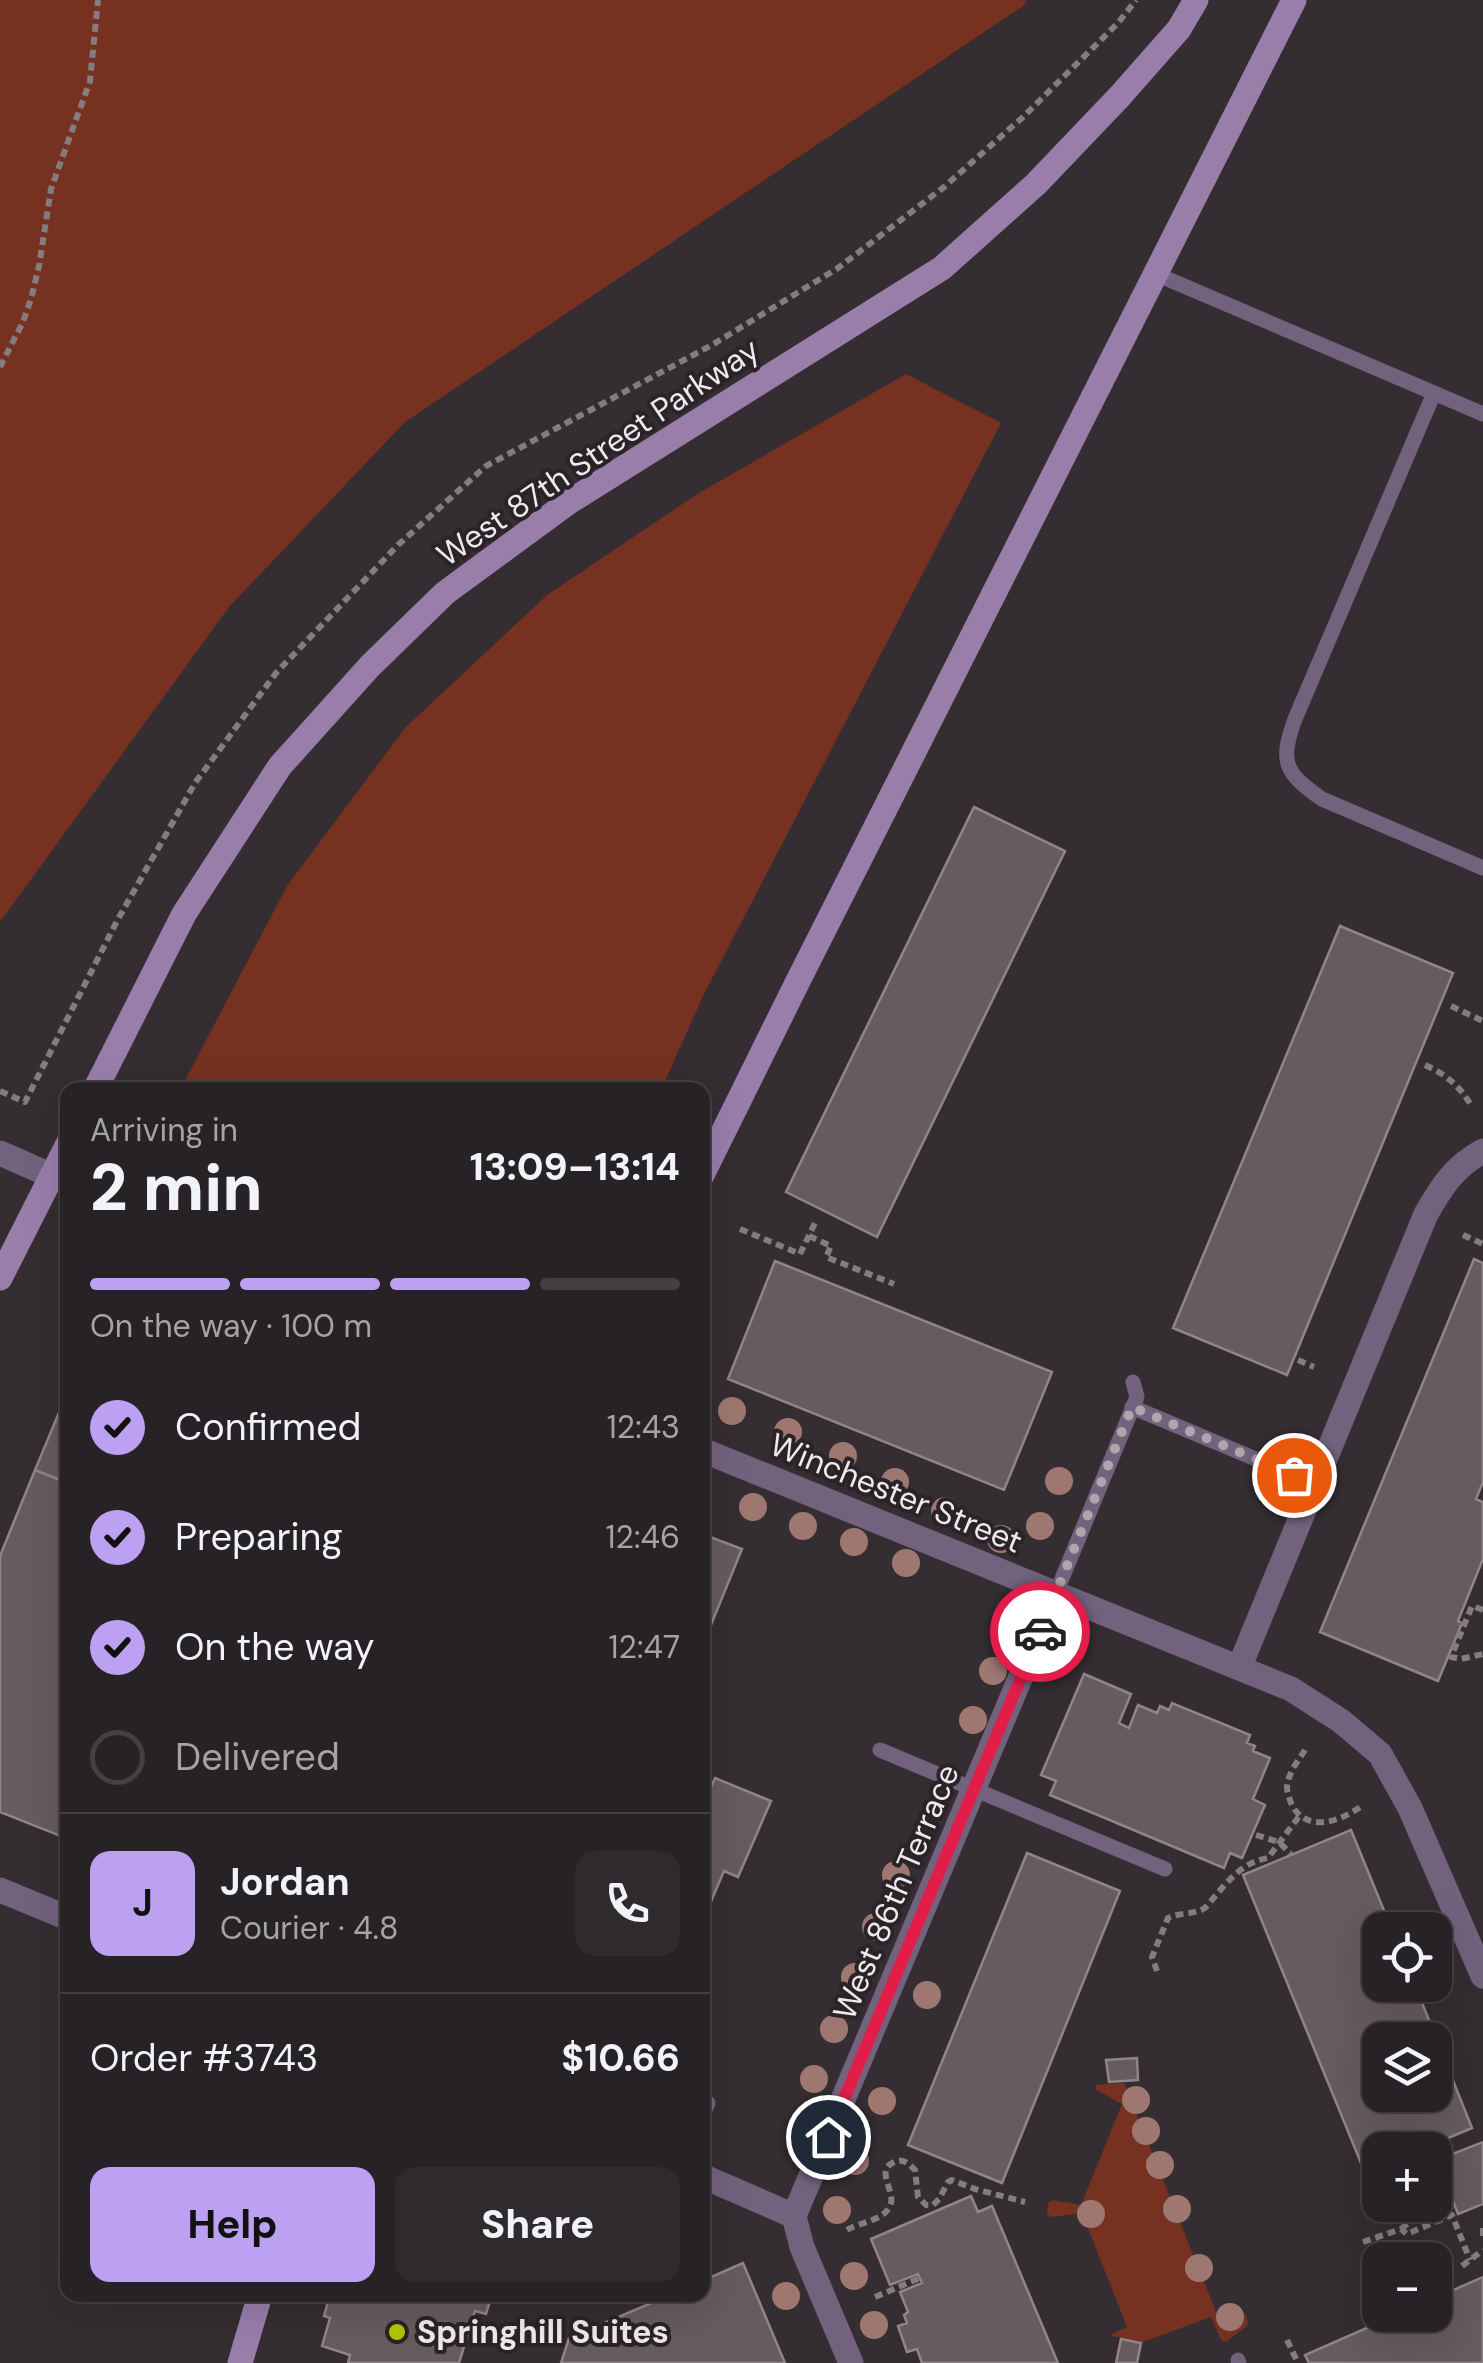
<!DOCTYPE html>
<html lang="en">
<head>
<meta charset="utf-8">
<style>
	body { margin:0; font-family:"DM Sans",sans-serif; background:#2f2a2e; color:#f1f3f6; height:100vh; display:flex; flex-direction:column; font-size:38px; white-space:nowrap }
	* { box-sizing:border-box; margin:0 }
	p { font-size:32px; color:#a4a4a7 }
	.icon { flex:none; width:55px; height:55px; fill:none; stroke:currentColor; stroke-width:2; stroke-linecap:round; stroke-linejoin:round }
	.map { position:relative; flex:1; overflow:hidden }
	.drawer { position:absolute; left:60px; top:1082px; width:650px; height:1220px; display:flex; flex-direction:column; background:#272226; border-radius:20px; box-shadow:0 10px 40px #0002,0 0 0 2px #433f43 }
	.drawer>* { flex:none }
	.fabs { position:absolute; left:1362px; top:1912px; display:grid; gap:20px }
	.fabs a { display:grid; place-items:center; width:90px; height:90px; border-radius:20px; background:#272226; box-shadow:0 10px 40px #0002,0 0 0 2px #433f43; font-size:50px }
	.pin { position:absolute; display:grid; place-items:center; width:85px; height:85px; color:#fff; margin:-42px; border:5px solid #fff; border-radius:50%; box-shadow:0 2px 10px #0007 }
	.courier { position:absolute; display:grid; place-items:center; width:100px; height:100px; margin:-50px; border:8px solid #e11d48; border-radius:50%; background:#fff; color:#222; box-shadow:0 2px 12px #0007 }
	.headline em { font-style:normal; font-weight:800 }
	.headline div { display:flex; flex-direction:column-reverse }
	.headline { display:flex; align-items:center; justify-content:space-between; height:170px; padding:0 30px }
	h1 { font-size:65px; font-weight:800; line-height:75px }
	.bar { display:grid; grid-template-columns:repeat(4,1fr); gap:15px 10px; align-content:center; height:120px; padding:0 30px }
	.bar i { height:12px; border-radius:8px; background:#433f43 }
	.bar .on { background:#bca0f2 }
	.bar p { grid-column:span 4 }
	.line { display:flex; align-items:center; gap:25px; padding:0 30px; border-top:2px solid #433f43 }
	.line div { flex:1 }
	.round { display:grid; place-items:center; flex:none; width:105px; height:105px; border-radius:20px; background:#2f2a2e }
	ol { padding:0 30px; list-style:none }
	li { display:flex; align-items:center; gap:30px; height:110px }
	li p { margin-inline-start:auto }
	li .icon { padding:10px; border-radius:50%; background:#bca0f2; color:#111; stroke-width:4 }
	li:last-child { color:#a4a4a7 }
	li i { width:55px; height:55px; border:5px solid #433f43; border-radius:50% }
	.button { display:flex; gap:20px; margin-top:auto; padding:20px 30px }
	.button a { flex:1; height:115px; border-radius:20px; background:#bca0f2; color:#111; font-size:40px; font-weight:800; line-height:115px; text-align:center }
	.button a+a { background:#2f2a2e; color:#f1f3f6 }
	.map>svg:first-child { display:block }
</style>
</head>
<body>
<div class="map">
<svg width="1483" height="2363" viewBox="0 0 1483 2363">
	<rect width="100%" height="100%" fill="#342d32"/>
	<!-- green -->
	<path fill="#773121" d="M0 0H1027L1023 6 405 422 229 607 0 922Z
		M906 374 1001 423 703 996 661 1090H180L287 886 405 728 547 595 699 493Z
		M1124 2083 1219 2319 1241 2312 1245 2314 1248 2322 1247 2326 1226 2342 1221 2340 1211 2317 1143 2342 1112 2336V2334L1127 2327 1082 2213 1052 2217 1047 2214 1048 2203 1053 2200 1081 2205 1122 2104 1095 2089 1096 2085Z"/>
	<!-- building -->
	<path fill="#665b5d" stroke="#918587" stroke-width="2.5" fill-rule="evenodd" d="M974 807 1065 851 877 1237 786 1192Z
		M1340 926 1453 973 1287 1375 1173 1328Z
		M1474 1259 1483 1263V1482L1476 1499 1483 1502V1559L1458 1621 1462 1623 1438 1681 1320 1632Z
		M775 1261 1052 1372 1004 1490 728 1379Z
		M68 1391V1483L35 1470Z
		M35 1470 68 1483V1839L0 1812V1556Z
		M702 1534 742 1549 702 1647Z
		M1084 1674 1131 1694 1119 1723 1129 1728 1138 1705 1157 1713 1160 1706 1169 1710 1172 1703 1250 1735 1247 1743 1255 1746 1253 1751 1270 1758 1253 1799 1265 1805 1242 1858 1230 1853 1224 1868 1050 1795 1056 1781 1041 1775Z
		M715 1778 771 1801 738 1877 724 1871 702 1923V1792L708 1794Z
		M1351 1830 1392 1930H1380V1985H1415L1472 2128 1420 2150H1380V2167L1365 2173 1243 1875ZM1380 2040H1435V2095H1380Z
		M1027 1853 1120 1891 1002 2183 908 2145Z
		M1137 2058 1138 2080 1109 2082 1106 2060Z
		M1483 2142V2204L1458 2214 1437 2160Z
		M971 2196 978 2212 992 2206 1058 2363H922L917 2349 907 2352 898 2326 907 2323 904 2315 908 2312 900 2292 922 2283 918 2274 890 2285 871 2239Z
		M743 2263 785 2363H561L569 2338 670 2295H702V2281Z
		M1483 2277V2363H1309L1305 2355 1396 2315H1435V2298Z
		M330 2295H503L501 2301 491 2298 486 2314 475 2311 459 2363H348L350 2355 322 2346 330 2318 324 2316Z
		M1121 2339 1141 2343 1137 2363H1116Z"/>
	<g fill="none" stroke-linecap="round" stroke-linejoin="round">
		<!-- path -->
		<path stroke="#837d81" stroke-width="6" stroke-dasharray="8 5" stroke-linecap="butt" d="M0 367 23 322 31 299 39 266 51 189 90 81 98 0
			M1451 1006 1483 1021
			M1425 1065C1447 1075 1460 1086 1472 1107
			M0 1091 25 1102 117 921 195 783 276 673 398 545 486 466 712 345 838 268 944 187 1023 117 1118 23 1136 0
			M740 1229 800 1254 816 1221
			M1463 1235 1483 1244
			M809 1236 831 1246 826 1257 894 1284
			M1298 1360 1314 1367
			M1483 1610 1472 1606 1451 1657 1461 1659 1483 1654
			M1305 1750C1298 1761 1288 1773 1287 1787 1287 1794 1291 1804 1295 1810 1313 1833 1343 1819 1362 1806
			M1256 1835 1279 1842 1291 1854
			M1157 1971 1152 1957 1168 1918C1180 1912 1194 1915 1205 1908 1224 1887 1238 1863 1268 1858L1300 1815
			M1435 2175 1442 2171
			M1483 2228V2239
			M1401 2229 1417 2217 1422 2205
			M847 2230C860 2222 883 2221 890 2206 897 2192 874 2171 894 2162 903 2157 910 2165 915 2170L918 2197 926 2205H933L939 2199 948 2182 952 2180 975 2189 1025 2202
			M1363 2242 1401 2229 1407 2234 1452 2215 1470 2260
			M1462 2266 1483 2250
			M875 2297 920 2278
			M1287 2340 1298 2363"/>
		<!-- service -->
		<path stroke="#73627e" stroke-width="15" d="M1156 274 1483 414
			M1434 393 1295 719C1279 763 1285 773 1322 799L1483 868
			M1132 1407 1315 1484
			M1056 1593 1137 1397 1133 1382
			M880 1750 1165 1869
			M702 2117 708 2103
			M1238 2360 1239 2363"/>
		<!-- minor -->
		<path stroke="#73627e" stroke-width="25" d="M0 1153 68 1183
			M702 1450 1291 1689 1341 1721 1380 1754 1410 1808 1483 1976
			M1239 1668 1426 1214C1442 1186 1454 1167 1483 1151
			M0 1890 68 1918
			M702 2176 794 2216 802 2247 851 2363
			M794 2216 1056 1593"/>
		<!-- secondary -->
		<path stroke="#997eaa" stroke-width="25" d="M95 1090 184 914 280 766 370 666 445 593 569 502 942 268 1036 184 1120 96 1179 29 1196 0
			M702 1175 798 981 1294 0
			M0 1278 68 1144
			M240 2363 260 2295"/>
	</g>
	<!-- trees -->
	<g fill="#9e7771">
		<circle cx="732" cy="1411" r="14"/>
		<circle cx="788" cy="1432" r="14"/>
		<circle cx="843" cy="1456" r="14"/>
		<circle cx="1059" cy="1481" r="14"/>
		<circle cx="895" cy="1482" r="14"/>
		<circle cx="753" cy="1507" r="14"/>
		<circle cx="945" cy="1511" r="14"/>
		<circle cx="803" cy="1526" r="14"/>
		<circle cx="1040" cy="1526" r="14"/>
		<circle cx="1001" cy="1539" r="14"/>
		<circle cx="854" cy="1542" r="14"/>
		<circle cx="906" cy="1563" r="14"/>
		<circle cx="993" cy="1671" r="14"/>
		<circle cx="973" cy="1720" r="14"/>
		<circle cx="896" cy="1875" r="14"/>
		<circle cx="876" cy="1927" r="14"/>
		<circle cx="855" cy="1977" r="14"/>
		<circle cx="927" cy="1995" r="14"/>
		<circle cx="834" cy="2029" r="14"/>
		<circle cx="814" cy="2079" r="14"/>
		<circle cx="1136" cy="2100" r="14"/>
		<circle cx="882" cy="2101" r="14"/>
		<circle cx="1146" cy="2131" r="14"/>
		<circle cx="855" cy="2161" r="14"/>
		<circle cx="1160" cy="2165" r="14"/>
		<circle cx="1177" cy="2209" r="14"/>
		<circle cx="837" cy="2210" r="14"/>
		<circle cx="1091" cy="2214" r="14"/>
		<circle cx="1199" cy="2268" r="14"/>
		<circle cx="854" cy="2276" r="14"/>
		<circle cx="786" cy="2296" r="14"/>
		<circle cx="1230" cy="2317" r="14"/>
		<circle cx="874" cy="2325" r="14"/>
	</g>
	<g fill="none" stroke-linecap="round" stroke-linejoin="round">
		<!-- done -->
		<path stroke="#ada7ab" stroke-width="10" stroke-dasharray="0 18" d="M1040 1632 1132 1407 1294 1475"/>
		<!-- route -->
		<path stroke="#e11d48" stroke-width="12" d="M828 2137 1040 1632"/>
	</g>
	<!-- markers -->
	<circle fill="#afc505" stroke="#2a2328" stroke-width="4" cx="397" cy="2332" r="10"/>
	<g text-anchor="middle" stroke-width="8" stroke-linejoin="round" paint-order="stroke">
		<!-- street labels -->
		<g font-size="32" fill="#eee9ec" stroke="#2a2328">
			<text transform="translate(598 452) rotate(-34)" y="11">West 87th Street Parkway</text>
			<text transform="translate(896 1493) rotate(22)" y="11">Winchester Street</text>
			<text transform="translate(896 1892) rotate(-67)" y="11">West 86th Terrace</text>
		</g>
		<!-- poi labels -->
		<g font-size="32" font-weight="bold" fill="#eee9ec" stroke="#2a2328" text-anchor="start">
			<text x="417" y="2343">Springhill Suites</text>
		</g>
	</g>
</svg>
<div class="fabs">
<a><svg class="icon" aria-label="locate" viewBox="0 0 24 24"><circle cx="12" cy="12" r="6"/><path d="M12 2v4M12 18v4M2 12h4M18 12h4"/></svg></a>
<a><svg class="icon" aria-label="layers" viewBox="0 0 24 24"><path d="M12 4l9 5-9 5-9-5zM3 14l9 5 9-5"/></svg></a>
<a>+</a>
<a>−</a>
</div>
<div class="pin" style="left:1294px;top:1475px;background:#ea580c"><svg class="icon" aria-label="bag" viewBox="0 0 24 24"><path d="M5 8h14l-1 12H6zM9 8a3 3 0 0 1 6 0"/></svg></div>
<div class="pin" style="left:828px;top:2137px;background:#1f2937"><svg class="icon" aria-label="home" viewBox="0 0 24 24"><path d="M3 11l9-7 9 7M6 9v11h12V9"/></svg></div>
<div class="courier" style="left:1040px;top:1632px"><svg class="icon" aria-label="car" viewBox="0 0 24 24"><path d="M5 17H2v-5l4-1 3-4h7l3 4 3 1v5h-3M9 17h6M6 11h13"/><circle cx="7" cy="17" r="2"/><circle cx="17" cy="17" r="2"/></svg></div>
<section class="drawer">
<div class="headline"><div><h1>2 min</h1><p>Arriving in</p></div><em>13:09–13:14</em></div>
<div class="bar"><i class="on"></i><i class="on"></i><i class="on"></i><i></i><p>On the way · 100 m</p></div>
<ol>
<li><svg class="icon" aria-label="check" viewBox="0 0 24 24"><path d="M5 12l5 5 9-10"/></svg>Confirmed<p>12:43</p></li>
<li><svg class="icon" aria-label="check" viewBox="0 0 24 24"><path d="M5 12l5 5 9-10"/></svg>Preparing<p>12:46</p></li>
<li><svg class="icon" aria-label="check" viewBox="0 0 24 24"><path d="M5 12l5 5 9-10"/></svg>On the way<p>12:47</p></li>
<li><i></i>Delivered</li>
</ol>
<div class="line" style="height:180px"><b class="round" style="background:#bca0f2;color:#111">J</b><div><b>Jordan</b><p>Courier · 4.8</p></div><a class="round"><svg class="icon" aria-label="phone" viewBox="0 0 24 24"><path d="M5 4h4l2 5-3 2q2 4 5 5l2-3 5 2v4C11 20 4 13 5 4z"/></svg></a></div>
<div class="line" style="height:130px"><div>Order #3743</div><b>$10.66</b></div>
<div class="button"><a>Help</a><a>Share</a></div>
</section>
</div>
</body>
</html>
